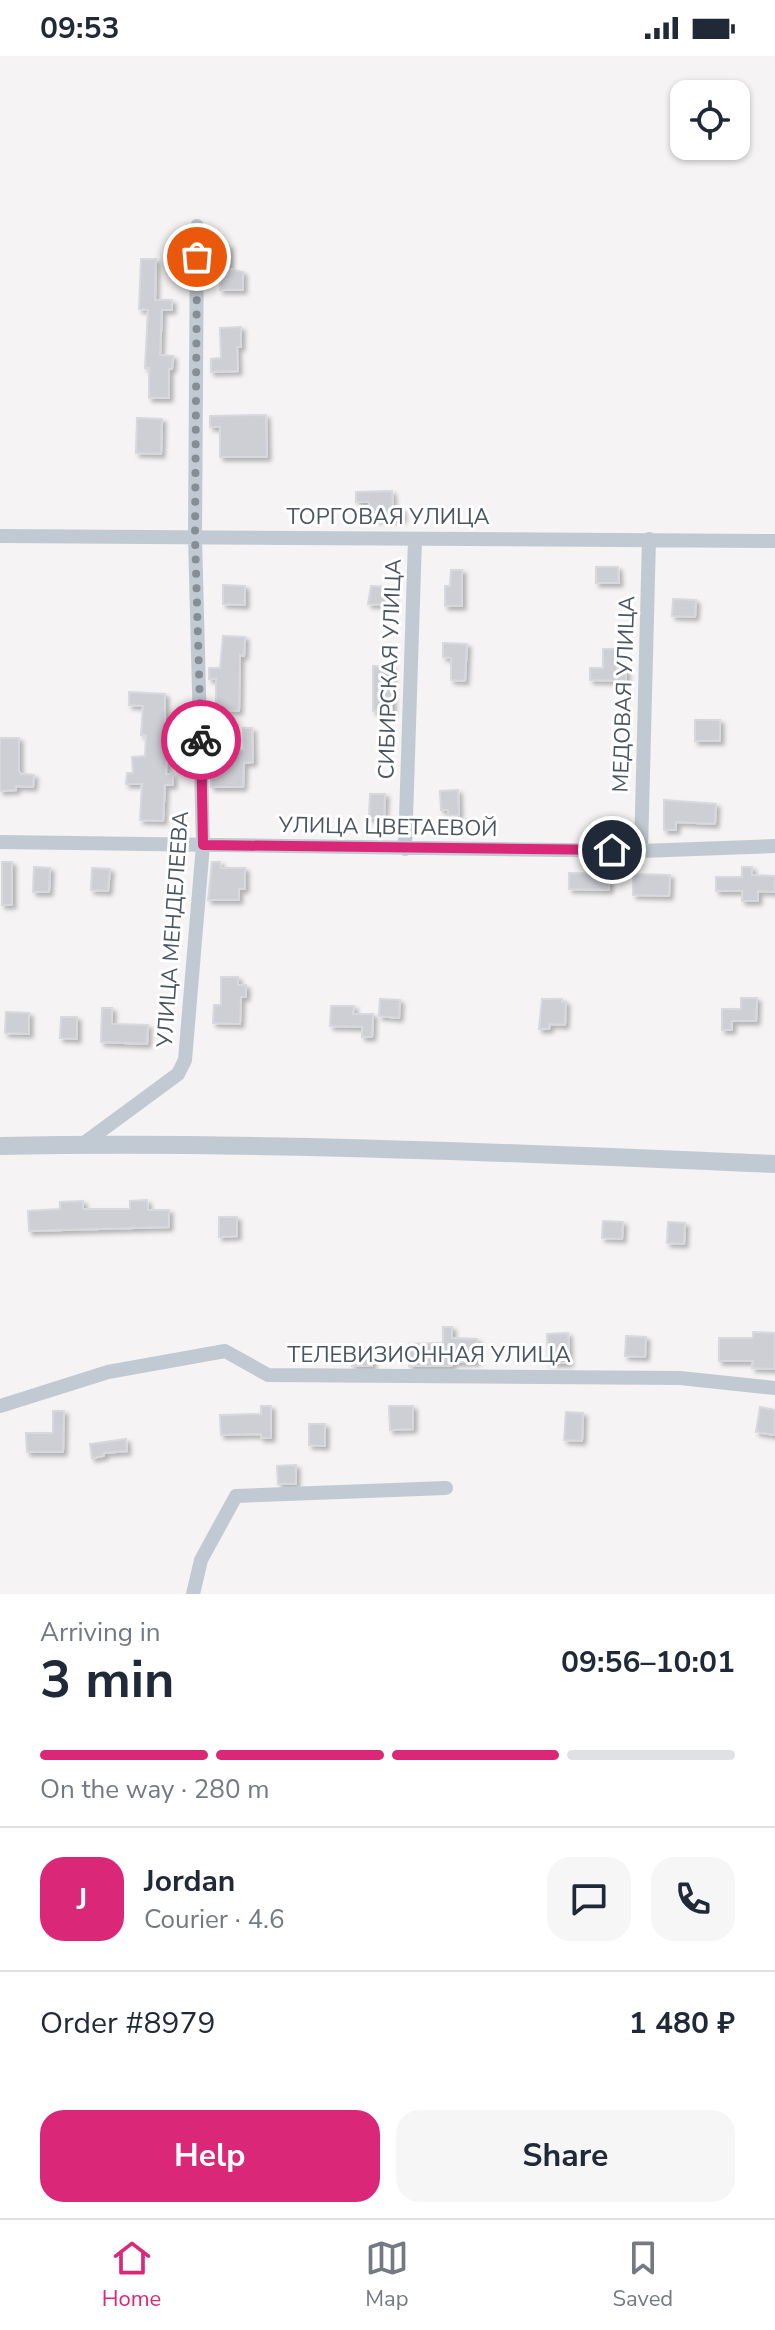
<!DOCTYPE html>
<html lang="en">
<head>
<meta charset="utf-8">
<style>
	body { margin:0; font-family:"Nunito Sans",sans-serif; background:#f6f6f7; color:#1f2937; height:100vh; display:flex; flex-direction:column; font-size:30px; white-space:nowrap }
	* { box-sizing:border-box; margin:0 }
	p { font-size:26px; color:#747a83 }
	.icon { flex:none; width:44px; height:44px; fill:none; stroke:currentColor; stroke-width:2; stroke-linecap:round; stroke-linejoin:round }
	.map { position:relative; height:1538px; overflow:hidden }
	.panel { display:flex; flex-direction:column; background:#fff; flex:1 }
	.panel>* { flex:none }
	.controls { position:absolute; left:670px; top:24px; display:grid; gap:16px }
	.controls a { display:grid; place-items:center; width:80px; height:80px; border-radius:16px; background:#fff; box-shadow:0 2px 6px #0004; font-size:40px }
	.pin { position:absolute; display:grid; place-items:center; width:68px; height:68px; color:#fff; margin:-34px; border:4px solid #fff; border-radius:50%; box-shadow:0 2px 8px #0007 }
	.courier { position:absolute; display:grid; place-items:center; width:80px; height:80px; margin:-40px; border:6px solid #db2777; border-radius:50%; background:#fff; color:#222; box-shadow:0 2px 10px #0007 }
	.summary em { font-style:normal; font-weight:700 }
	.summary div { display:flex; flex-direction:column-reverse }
	.summary { display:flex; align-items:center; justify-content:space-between; height:136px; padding:0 40px }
	h1 { font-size:52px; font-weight:700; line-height:60px }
	.bar { display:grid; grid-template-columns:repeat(4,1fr); gap:12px 8px; align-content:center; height:96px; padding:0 40px }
	.bar i { height:10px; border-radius:6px; background:#e0e1e3 }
	.bar .current { background:#db2777 }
	.bar p { grid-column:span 4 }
	.line { display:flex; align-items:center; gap:20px; padding:0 40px; border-top:2px solid #e0e1e3 }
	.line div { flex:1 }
	.round { display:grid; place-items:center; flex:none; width:84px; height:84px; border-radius:24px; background:#f6f6f7 }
	.primary-button { display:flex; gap:16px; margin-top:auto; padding:16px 40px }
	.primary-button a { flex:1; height:92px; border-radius:24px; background:#db2777; color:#fff; font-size:32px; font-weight:700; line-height:92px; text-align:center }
	.primary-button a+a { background:#f6f6f7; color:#1f2937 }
	.status { display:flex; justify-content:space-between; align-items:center; height:56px; padding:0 40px; background:#fff; direction:ltr }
	.status svg { height:22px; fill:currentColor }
	.tabs { display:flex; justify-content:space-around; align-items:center; height:112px; border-top:2px solid #e0e1e3; background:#fff; font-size:22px; color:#747a83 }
	.tabs a { display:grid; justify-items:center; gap:4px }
	.tabs .current { color:#db2777 }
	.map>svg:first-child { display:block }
</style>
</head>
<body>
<div class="status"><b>09:53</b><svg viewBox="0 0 49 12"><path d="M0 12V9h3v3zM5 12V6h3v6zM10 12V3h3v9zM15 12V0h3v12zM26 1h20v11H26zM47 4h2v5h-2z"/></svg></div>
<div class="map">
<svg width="775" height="1538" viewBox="0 0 775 1538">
	<defs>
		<filter id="shadow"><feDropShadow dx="3.5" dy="3.5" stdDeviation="2" flood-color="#0004"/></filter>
	</defs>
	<rect width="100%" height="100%" fill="#f5f3f3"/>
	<!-- building -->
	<path fill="#cdcfd5" stroke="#d7d9de" stroke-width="2" filter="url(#shadow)" d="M211 189H229V213L243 216V234H220V199H211Z
		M141 203H156L155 244H172V254H162L160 299 173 300 172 313H169V342H149V312H145L148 254 139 253Z
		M241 271V291H237L238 315 211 316V303L221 302 220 272Z
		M266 359 267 401H220V371H210V360Z
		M137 362 162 363 161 398 136 397Z
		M392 435 393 453H402V463H369V446H356V436Z
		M596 511H618L619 527H596Z
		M451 514H462V550H445V530H450Z
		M223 529 245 530V549L223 548Z
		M371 530 392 531V549L368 548Z
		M673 543 696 544 695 561 672 560Z
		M223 580 245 581 244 600 240 599 239 655 216 654V623H209V612H220Z
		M443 587 467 588 465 625 451 624V602L443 601Z
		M603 593H618L617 613H626V625L590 624V612H603Z
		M373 610H392V655H373Z
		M129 636 165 638V670H174V680H167L166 718H173V729H165L163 765 140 764 142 728H126L127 717H133L132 701 145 700 146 679H141L143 650 129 649Z
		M695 664H720V685H695Z
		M243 672H252L253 706 244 707 243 731H211V720L216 721 217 693 244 694Z
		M0 682H19V715L21 718 34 719 33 731 16 730V734L0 735Z
		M458 734 459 759 448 760V754H441L440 735Z
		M370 738H385L384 762H369Z
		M664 744 716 748 715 768 676 766V774H664Z
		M2 806H12V849H2Z
		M212 806H220L221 812H245V833H239V844H208Z
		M34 811 50 812 49 836H33Z
		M742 811H752V819L775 820V836L758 835V845H742V835H716V821H742Z
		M92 812 110 813 108 835 91 834Z
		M569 817 609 818V834L569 833Z
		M633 818 670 819 669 840 633 839Z
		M221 921H238V929H246V941H241L240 968 213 967 214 949H221Z
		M741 942H757L756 965H732V974H722V953H741Z
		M380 943 400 944 399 962 379 960Z
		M542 943H562V946H566L565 969 550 968 549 973H539Z
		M331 950H354L353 958H373L372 981H362V971L330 970Z
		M102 952H112V968L148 969 147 988 101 986Z
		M6 956 29 957V978L5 977Z
		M61 961H77V983L60 982Z
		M147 1144 148 1154H169V1171L29 1175 28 1155 60 1153V1146L83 1145V1153H130V1145Z
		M219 1161H237V1180L219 1181Z
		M603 1165 623 1166 622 1183 602 1182Z
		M668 1166 685 1167 684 1188 667 1187Z
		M443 1271H452V1282L477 1283 476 1306H452V1310H409V1288L443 1287Z
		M753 1276 775 1277V1313L752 1312 753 1305H719V1282H753Z
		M568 1277 569 1307H548L547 1278Z
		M626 1280 646 1281 645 1301 625 1300Z
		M352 1292H372V1310H352Z
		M261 1350H271V1382H261V1378L221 1379 220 1359 261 1358Z
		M389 1350H413V1373L390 1374Z
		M760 1351 775 1354V1379L756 1376Z
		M53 1355H64L63 1396H27L26 1377H53Z
		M566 1356 583 1357 582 1385 564 1384Z
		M309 1368H325V1390L309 1389Z
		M126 1383 127 1395 104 1397V1400L92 1402 90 1388Z
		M296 1409V1428H278L277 1410Z"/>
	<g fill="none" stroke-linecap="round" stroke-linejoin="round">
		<!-- minor -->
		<path stroke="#c1cad2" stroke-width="14" d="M0 480 775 485
			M0 786 641 795 775 790
			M405 793 415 483
			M641 795 649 483
			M83 1088 178 1018 185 1004 203 789 195 481 197 170
			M0 1350 108 1316 225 1295 268 1319 680 1322 775 1332
			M193 1538 201 1504 236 1440 446 1432"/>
		<!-- tertiary -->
		<path stroke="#c1cad2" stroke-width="18" d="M0 1090C258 1085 517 1097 775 1108"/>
	</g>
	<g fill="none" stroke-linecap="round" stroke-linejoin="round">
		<!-- done -->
		<path stroke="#868d94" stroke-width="8" stroke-dasharray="0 14.4" d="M197 201 195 481 201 684"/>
		<!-- route -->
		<path stroke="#db2777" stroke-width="10" d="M201 684 203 789 612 794"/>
	</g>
	<g text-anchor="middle" stroke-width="6" stroke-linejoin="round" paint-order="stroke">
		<!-- street labels -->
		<g font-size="22" fill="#4a5661" stroke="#fff">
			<text x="388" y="468">ТОРГОВАЯ УЛИЦА</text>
			<text transform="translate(389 613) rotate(-88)" y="8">СИБИРСКАЯ УЛИЦА</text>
			<text transform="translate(623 638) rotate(-88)" y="8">МЕДОВАЯ УЛИЦА</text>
			<text transform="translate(388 770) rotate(1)" y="8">УЛИЦА ЦВЕТАЕВОЙ</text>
			<text transform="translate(172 873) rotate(-86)" y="8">УЛИЦА МЕНДЕЛЕЕВА</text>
			<text x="429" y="1306">ТЕЛЕВИЗИОННАЯ УЛИЦА</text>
		</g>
	</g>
</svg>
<div class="controls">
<a><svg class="icon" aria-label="locate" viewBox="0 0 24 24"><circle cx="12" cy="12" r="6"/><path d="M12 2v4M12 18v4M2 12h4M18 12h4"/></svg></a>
</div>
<div class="pin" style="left:197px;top:201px;background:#ea580c"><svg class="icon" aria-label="bag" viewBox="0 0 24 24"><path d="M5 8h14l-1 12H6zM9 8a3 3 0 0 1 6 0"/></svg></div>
<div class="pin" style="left:612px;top:794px;background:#1f2937"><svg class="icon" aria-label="home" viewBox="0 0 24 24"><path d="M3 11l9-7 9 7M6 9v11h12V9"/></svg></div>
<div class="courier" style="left:201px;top:684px"><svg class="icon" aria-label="bike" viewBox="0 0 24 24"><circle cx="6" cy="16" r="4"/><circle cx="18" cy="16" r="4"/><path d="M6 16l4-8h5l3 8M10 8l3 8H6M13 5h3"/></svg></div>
</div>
<section class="panel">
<div class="summary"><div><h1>3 min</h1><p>Arriving in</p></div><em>09:56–10:01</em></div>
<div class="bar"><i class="current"></i><i class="current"></i><i class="current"></i><i></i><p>On the way · 280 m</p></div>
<div class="line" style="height:144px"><b class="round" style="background:#db2777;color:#fff">J</b><div><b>Jordan</b><p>Courier · 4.6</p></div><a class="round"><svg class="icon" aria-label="chat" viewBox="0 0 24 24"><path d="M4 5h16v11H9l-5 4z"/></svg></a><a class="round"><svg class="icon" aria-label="phone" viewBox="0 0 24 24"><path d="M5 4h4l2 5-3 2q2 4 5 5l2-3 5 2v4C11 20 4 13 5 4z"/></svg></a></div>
<div class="line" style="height:104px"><div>Order #8979</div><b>1 480 ₽</b></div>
<div class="primary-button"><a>Help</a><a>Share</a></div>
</section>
<nav class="tabs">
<a class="current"><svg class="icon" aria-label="home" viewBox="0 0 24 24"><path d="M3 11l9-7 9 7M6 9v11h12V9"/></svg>Home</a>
<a><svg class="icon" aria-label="map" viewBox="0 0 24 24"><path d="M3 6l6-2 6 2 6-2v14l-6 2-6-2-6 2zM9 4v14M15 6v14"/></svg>Map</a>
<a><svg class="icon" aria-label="saved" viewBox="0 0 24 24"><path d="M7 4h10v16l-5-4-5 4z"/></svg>Saved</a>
</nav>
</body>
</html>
